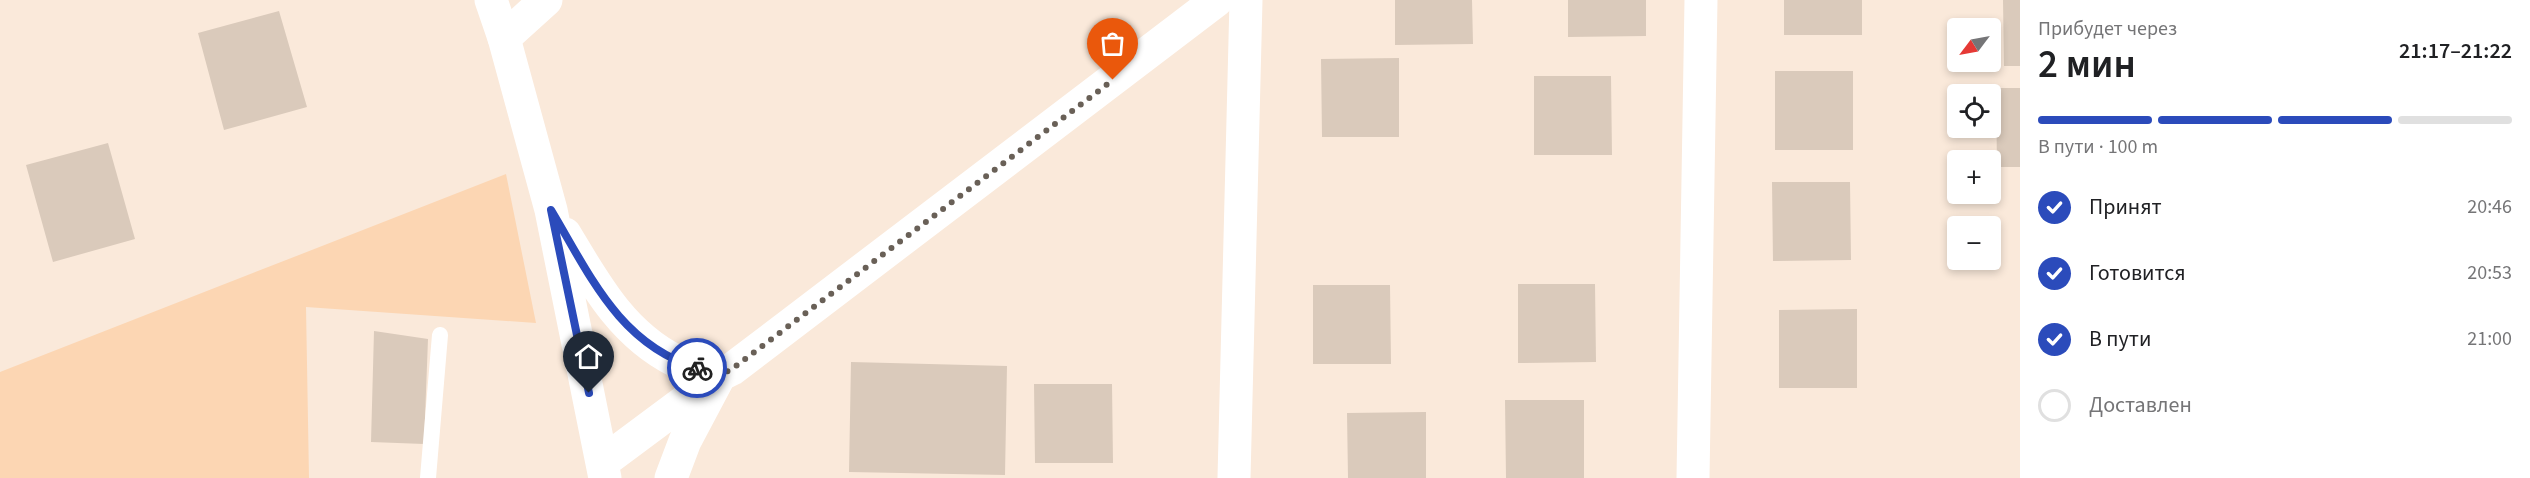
<!DOCTYPE html>
<html lang="ru">
<head>
<meta charset="utf-8">
<style>
	body { margin:0; font-family:"Source Sans 3",sans-serif; background:#f2f2f2; color:#202124; height:100vh; display:flex; flex-direction:column; font-size:22px; white-space:nowrap }
	* { box-sizing:border-box; margin:0 }
	p { font-size:20px; color:#757577 }
	.icon { flex:none; width:33px; height:33px; fill:none; stroke:currentColor; stroke-width:2; stroke-linecap:round; stroke-linejoin:round }
	.map { position:relative; flex:1; overflow:hidden }
	.details { display:flex; flex-direction:column; background:#fff; width:510px }
	.details>* { flex:none }
	.needle { width:39px; rotate:238deg }
	.controls { position:absolute; left:1947px; top:18px; display:grid; gap:12px }
	.controls a { display:grid; place-items:center; width:54px; height:54px; border-radius:6px; background:#fff; box-shadow:0 3px 9px #0003; font-size:30px }
	.pin { position:absolute; display:grid; place-items:center; width:51px; height:51px; color:#fff; margin:-62px -26px; border-radius:50% 50% 50% 0; rotate:-45deg; box-shadow:0 0 6px #0007 }
	.pin .icon { rotate:45deg }
	.courier { position:absolute; display:grid; place-items:center; width:60px; height:60px; margin:-30px; border:4px solid #2b4bbb; border-radius:50%; background:#fff; color:#222; box-shadow:0 2px 8px #0007 }
	.summary em { font-style:normal; font-weight:600 }
	.summary div { display:flex; flex-direction:column-reverse }
	.summary { display:flex; align-items:center; justify-content:space-between; height:102px; padding:0 18px }
	h1 { font-size:39px; font-weight:600; line-height:45px }
	.bar { display:grid; grid-template-columns:repeat(4,1fr); gap:9px 6px; align-content:center; height:72px; padding:0 18px }
	.bar i { height:8px; border-radius:4px; background:#e0e0e0 }
	.bar .active { background:#2b4bbb }
	.bar p { grid-column:span 4 }
	ol { padding:0 18px; list-style:none }
	li { display:flex; align-items:center; gap:18px; height:66px }
	li p { margin-inline-start:auto }
	li .icon { padding:6px; border-radius:50%; background:#2b4bbb; color:#fff; stroke-width:4 }
	li:last-child { color:#757577 }
	li i { width:33px; height:33px; border:3px solid #e0e0e0; border-radius:50% }
	main { display:flex; flex:1; min-height:0 }
	.map>svg:first-child { display:block }
</style>
</head>
<body>
<main>
<div class="map">
<svg width="2020" height="478" viewBox="0 0 2020 478">
	<rect width="100%" height="100%" fill="#fae9da"/>
	<!-- green -->
	<path fill="#fcd6b3" d="M506 174 536 323 306 307 309 478H0V372Z"/>
	<!-- building -->
	<path fill="#dacabb" d="M1395 0H1472L1473 44 1395 45Z
		M1568 0H1646V36L1568 37Z
		M1784 0H1862V35H1784Z
		M2003 0H2020V66H2004Z
		M279 11 307 107 224 130 198 33Z
		M1399 58V137H1322L1321 59Z
		M1775 71H1853V150H1775Z
		M1534 76H1611L1612 155H1534Z
		M1996 88H2020V167H1997Z
		M108 143 135 239 53 262 26 165Z
		M1772 182H1850L1851 260 1773 261Z
		M1518 284H1595L1596 362 1518 363Z
		M1313 285H1390L1391 364H1313Z
		M1857 309V388H1779V310Z
		M374 331 428 339 424 444 371 442Z
		M851 362 1007 366 1005 475 849 472Z
		M1034 384H1112L1113 463H1035Z
		M1505 400H1584V478H1506Z
		M1426 412V478H1348L1347 413Z"/>
	<g fill="none" stroke-linecap="round" stroke-linejoin="round">
		<!-- service -->
		<path stroke="#fff" stroke-width="16" d="M428 478 440 335"/>
		<!-- minor -->
		<path stroke="#fff" stroke-width="33" d="M504 38 546 0
			M1234 478 1246 0
			M1693 478 1701 0"/>
		<!-- secondary -->
		<path stroke="#fff" stroke-width="33" d="M491 0 504 38 551 210 605 478
			M565 234C595 284 622 334 676 361 689 368 705 371 720 375L685 441 671 478
			M603 462 720 375 732 369 1217 0"/>
	</g>
	<g fill="none" stroke-linecap="round" stroke-linejoin="round">
		<!-- done -->
		<path stroke="#696057" stroke-width="6" stroke-dasharray="0 10.8" d="M697 368 720 375 732 369 1113 80"/>
		<!-- route -->
		<path stroke="#2b4bbb" stroke-width="8" d="M589 393 551 210C590 275 619 344 697 368"/>
	</g>
</svg>
<div class="controls">
<a><svg class="needle" viewBox="-14 -14 28 28"><path d="M0-13l5 13h-10z" fill="#e53935"/><path d="M0 13l5-13h-10z" fill="#757577"/></svg></a>
<a><svg class="icon" aria-label="locate" viewBox="0 0 24 24"><circle cx="12" cy="12" r="6"/><path d="M12 2v4M12 18v4M2 12h4M18 12h4"/></svg></a>
<a>+</a>
<a>−</a>
</div>
<div class="pin" style="left:1113px;top:80px;background:#ea580c"><svg class="icon" aria-label="bag" viewBox="0 0 24 24"><path d="M5 8h14l-1 12H6zM9 8a3 3 0 0 1 6 0"/></svg></div>
<div class="pin" style="left:589px;top:393px;background:#1f2937"><svg class="icon" aria-label="home" viewBox="0 0 24 24"><path d="M3 11l9-7 9 7M6 9v11h12V9"/></svg></div>
<div class="courier" style="left:697px;top:368px"><svg class="icon" aria-label="bike" viewBox="0 0 24 24"><circle cx="6" cy="16" r="4"/><circle cx="18" cy="16" r="4"/><path d="M6 16l4-8h5l3 8M10 8l3 8H6M13 5h3"/></svg></div>
</div>
<section class="details">
<div class="summary"><div><h1>2 мин</h1><p>Прибудет через</p></div><em>21:17–21:22</em></div>
<div class="bar"><i class="active"></i><i class="active"></i><i class="active"></i><i></i><p>В пути · 100 m</p></div>
<ol>
<li><svg class="icon" aria-label="check" viewBox="0 0 24 24"><path d="M5 12l5 5 9-10"/></svg>Принят<p>20:46</p></li>
<li><svg class="icon" aria-label="check" viewBox="0 0 24 24"><path d="M5 12l5 5 9-10"/></svg>Готовится<p>20:53</p></li>
<li><svg class="icon" aria-label="check" viewBox="0 0 24 24"><path d="M5 12l5 5 9-10"/></svg>В пути<p>21:00</p></li>
<li><i></i>Доставлен</li>
</ol>
</section>
</main>
</body>
</html>
